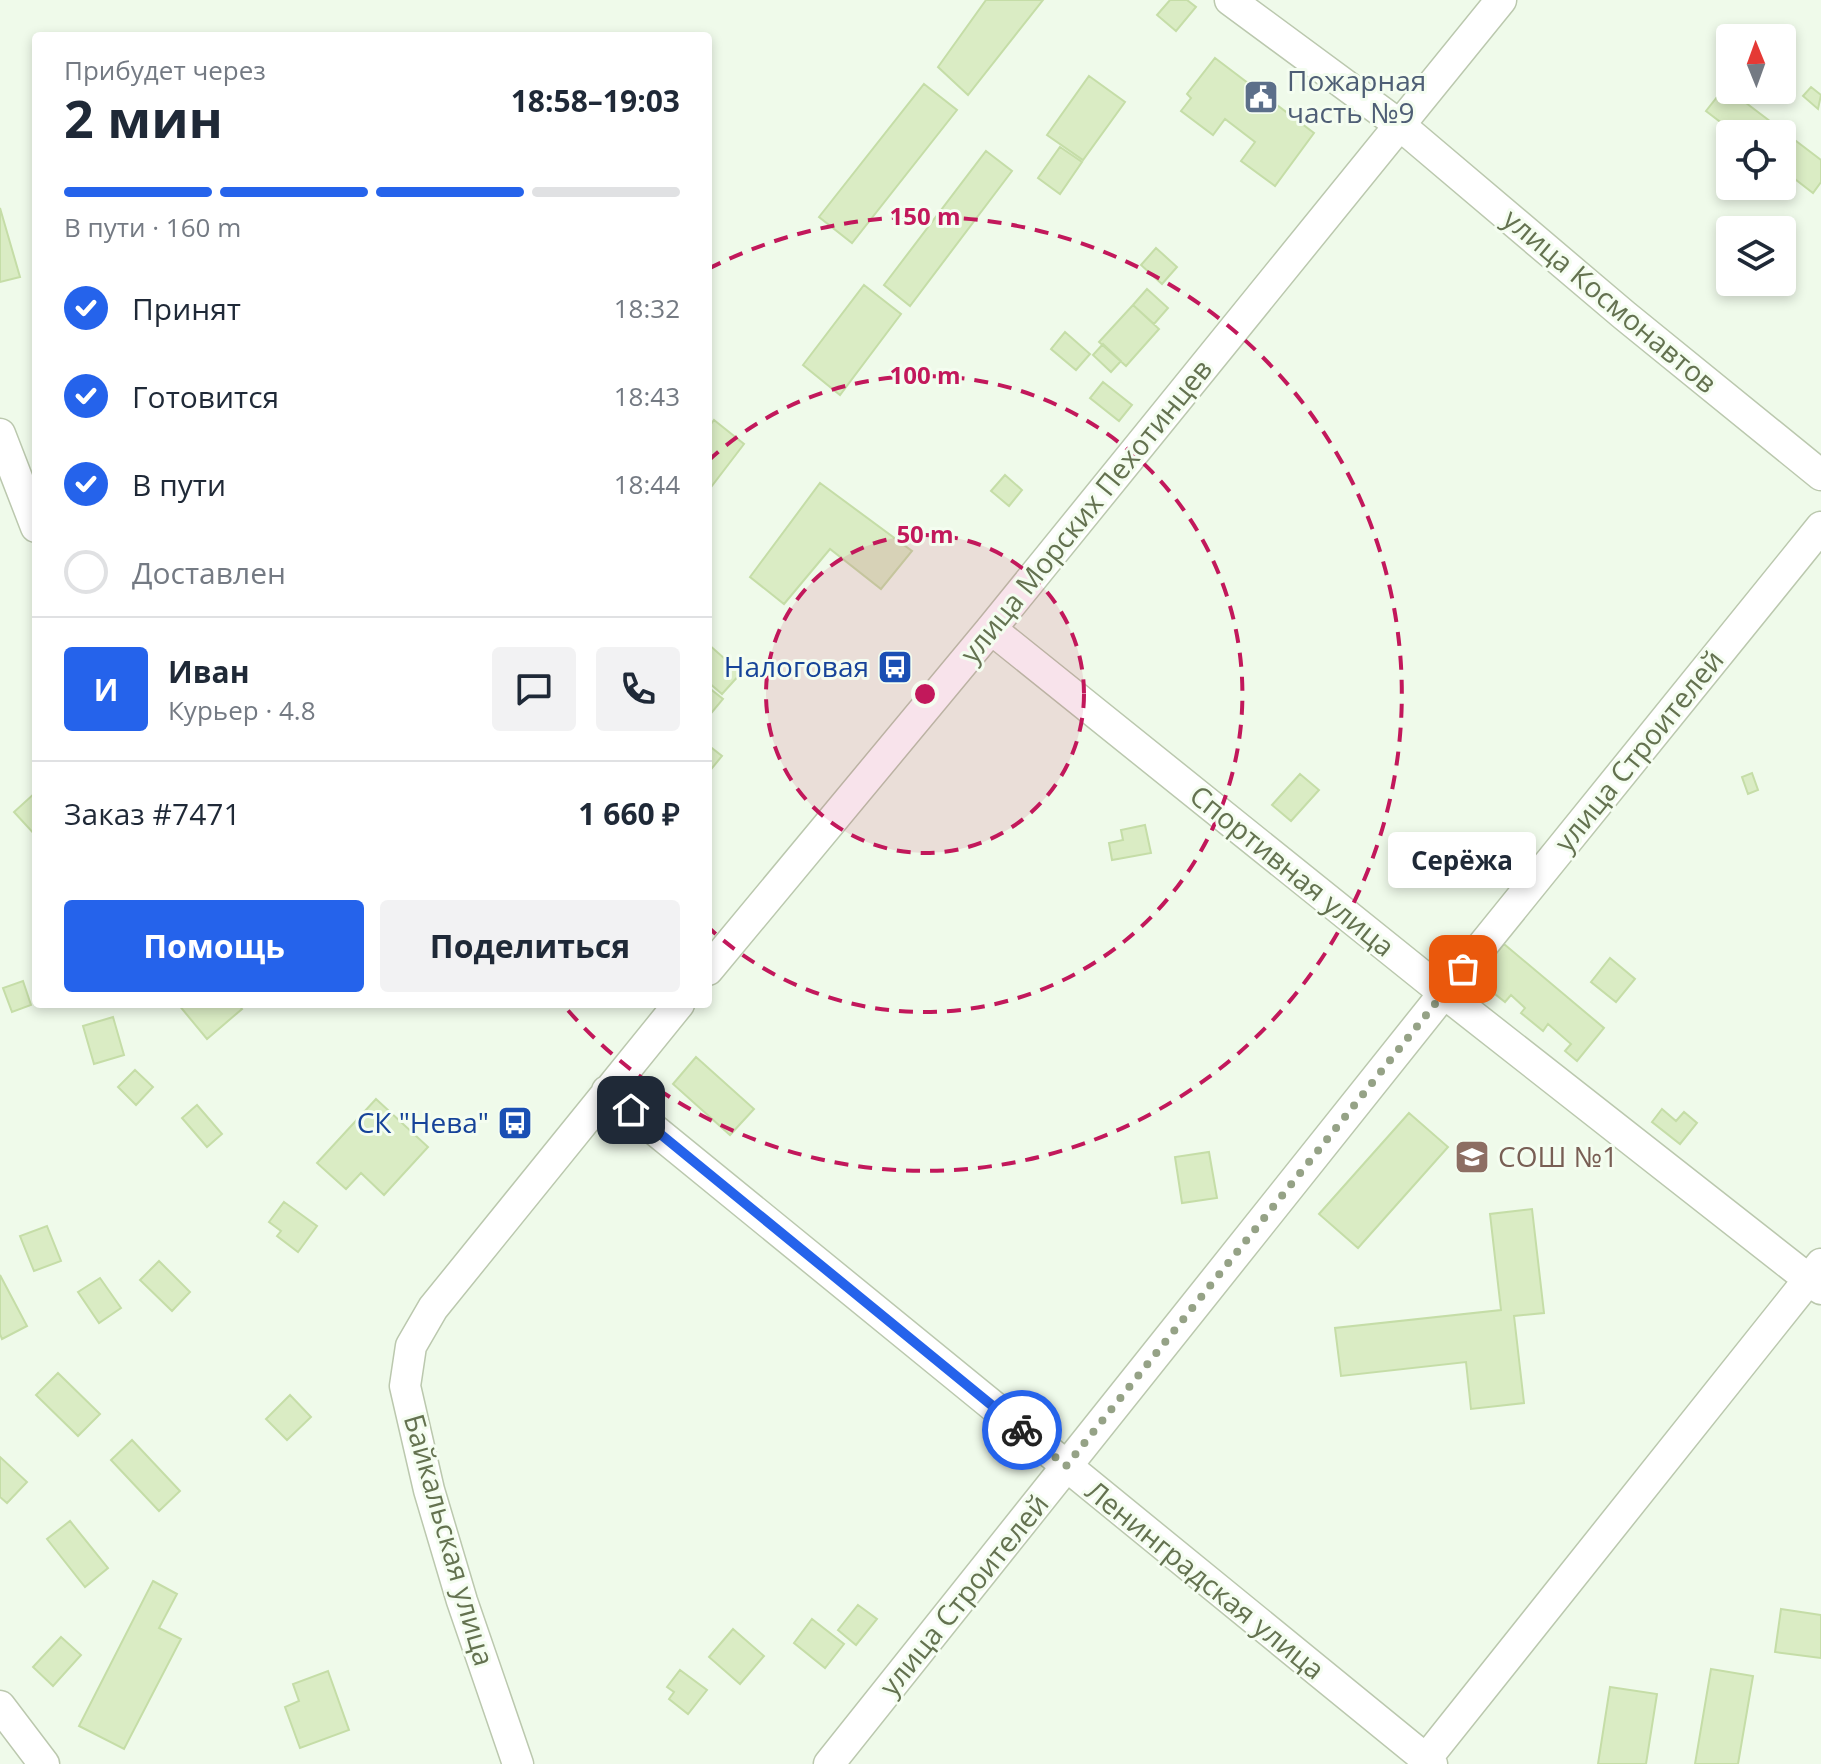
<!DOCTYPE html>
<html lang="ru">
<head>
<meta charset="utf-8">
<style>
	body { margin:0; font-family:"Open Sans",sans-serif; background:#f2f2f3; color:#1f2937; height:100vh; display:flex; flex-direction:column; font-size:30px; white-space:nowrap }
	* { box-sizing:border-box; margin:0 }
	p { font-size:26px; color:#747a83 }
	.icon { flex:none; width:44px; height:44px; fill:none; stroke:currentColor; stroke-width:2; stroke-linecap:round; stroke-linejoin:round }
	.map { position:relative; flex:1; overflow:hidden }
	.side { position:absolute; left:32px; top:32px; width:680px; height:976px; display:flex; flex-direction:column; background:#fff; border-radius:8px; box-shadow:0 4px 12px #0003 }
	.side>* { flex:none }
	.needle { width:52px; rotate:359deg }
	.controls { position:absolute; left:1716px; top:24px; display:grid; gap:16px }
	.controls a { display:grid; place-items:center; width:80px; height:80px; border-radius:8px; background:#fff; box-shadow:0 4px 12px #0003; font-size:40px }
	.pin { position:absolute; display:grid; place-items:center; width:68px; height:68px; color:#fff; margin:-34px; border-radius:16px; box-shadow:0 4px 12px #0006 }
	.courier { position:absolute; display:grid; place-items:center; width:80px; height:80px; margin:-40px; border:6px solid #2563eb; border-radius:50%; background:#fff; color:#222; box-shadow:0 2px 10px #0007 }
	.bubble { position:absolute; height:56px; border-radius:8px; background:#fff; box-shadow:0 4px 12px #0003; font-size:26px; font-weight:700; line-height:56px; text-align:center }
	.overview em { font-style:normal; font-weight:700 }
	.overview div { display:flex; flex-direction:column-reverse }
	.overview { display:flex; align-items:center; justify-content:space-between; height:136px; padding:0 32px }
	h1 { font-size:52px; font-weight:700; line-height:60px }
	.bar { display:grid; grid-template-columns:repeat(4,1fr); gap:12px 8px; align-content:center; height:96px; padding:0 32px }
	.bar i { height:10px; border-radius:6px; background:#e0e1e3 }
	.bar .on { background:#2563eb }
	.bar p { grid-column:span 4 }
	.line { display:flex; align-items:center; gap:20px; padding:0 32px; border-top:2px solid #e0e1e3 }
	.line div { flex:1 }
	.round { display:grid; place-items:center; flex:none; width:84px; height:84px; border-radius:8px; background:#f2f2f3 }
	ol { padding:0 32px; list-style:none }
	li { display:flex; align-items:center; gap:24px; height:88px }
	li p { margin-inline-start:auto }
	li .icon { padding:8px; border-radius:50%; background:#2563eb; color:#fff; stroke-width:4 }
	li:last-child { color:#747a83 }
	li i { width:44px; height:44px; border:4px solid #e0e1e3; border-radius:50% }
	.button { display:flex; gap:16px; margin-top:auto; padding:16px 32px }
	.button a { flex:1; height:92px; border-radius:8px; background:#2563eb; color:#fff; font-size:32px; font-weight:700; line-height:92px; text-align:center }
	.button a+a { background:#f2f2f3; color:#1f2937 }
	.map>svg:first-child { display:block }
</style>
</head>
<body>
<div class="map">
<svg width="1821" height="1764" viewBox="0 0 1821 1764">
	<rect width="100%" height="100%" fill="#effaea"/>
	<!-- building -->
	<path fill="#daecc4" stroke="#c5dda7" stroke-width="2" d="M986 0H1043L968 95 938 67Z
		M1170 0H1187L1196 7 1176 31 1157 15Z
		M1215 58 1314 133 1275 186 1241 161 1255 142 1225 119 1213 135 1181 111 1191 98 1187 94Z
		M1089 76 1125 102 1083 160 1047 135Z
		M924 84 957 110 852 243 819 217Z
		M1725 87 1821 160V182L1813 193 1782 169V134H1736L1706 111Z
		M1811 87 1821 95 1818 109 1803 96Z
		M1060 147 1082 162 1060 194 1038 178Z
		M986 151 1012 171 910 306 884 285Z
		M0 208 20 277 0 282Z
		M1156 248 1177 267 1162 284 1141 265Z
		M864 285 901 314 840 395 803 365Z
		M1147 289 1168 308 1154 324 1133 305Z
		M1133 305 1159 329 1126 366 1099 342Z
		M1065 332 1090 354 1076 370 1051 349Z
		M1103 344 1121 361 1111 372 1093 355Z
		M1103 382 1132 405 1119 421 1090 398Z
		M714 420 744 444 708 491V428Z
		M1005 475 1022 490 1009 506 991 491Z
		M820 483 912 551 881 589 830 549 784 604 750 577Z
		M708 644 741 673 722 694 708 682Z
		M708 687 723 699 708 717Z
		M708 745 722 756 708 773Z
		M1752 773 1758 790 1748 794 1742 777Z
		M1300 774 1319 790 1291 821 1272 805Z
		M36 792V836L14 812Z
		M1145 825 1151 853 1112 860 1109 843 1123 840 1121 830Z
		M1504 944 1604 1028 1577 1061 1565 1051 1571 1044 1548 1024 1543 1031 1521 1013 1525 1008 1511 995 1505 1002 1475 978Z
		M1610 958 1635 979 1616 1002 1591 982Z
		M23 981 31 1005 12 1012 3 988Z
		M178 1004H238L242 1009 207 1039Z
		M113 1017 124 1055 94 1064 83 1026Z
		M696 1057 754 1109 730 1135 673 1084Z
		M135 1070 153 1087 136 1105 118 1087Z
		M376 1099 428 1147 384 1195 361 1173 346 1189 317 1163Z
		M197 1105 222 1134 207 1147 182 1118Z
		M1662 1109 1676 1121 1684 1112 1697 1123 1680 1144 1652 1122Z
		M1409 1113 1448 1147 1358 1248 1319 1214Z
		M1209 1152 1217 1198 1182 1203 1175 1157Z
		M284 1202 317 1226 298 1252 277 1236 281 1231 269 1222Z
		M1532 1209 1544 1313 1514 1316 1524 1403 1471 1409 1466 1362 1341 1376 1335 1328 1501 1310 1490 1214Z
		M47 1226 61 1261 34 1271 20 1236Z
		M159 1261 190 1292 172 1311 140 1280Z
		M0 1275 27 1326 2 1339 0 1334Z
		M100 1278 121 1308 99 1323 78 1292Z
		M58 1373 100 1414 78 1436 36 1395Z
		M290 1395 311 1417 287 1440 266 1419Z
		M132 1440 180 1491 159 1511 111 1460Z
		M0 1457 27 1482 7 1503 0 1497Z
		M70 1521 108 1568 85 1587 47 1539Z
		M153 1581 177 1594 159 1628 181 1639 124 1749 79 1726Z
		M858 1605 877 1619 856 1645 838 1630Z
		M1781 1609 1821 1615V1658L1775 1652Z
		M812 1619 844 1644 825 1668 794 1643Z
		M733 1629 764 1656 740 1684 709 1657Z
		M61 1637 81 1655 53 1686 33 1667Z
		M1711 1669 1753 1676 1738 1764H1695Z
		M680 1670 707 1690 688 1714 669 1699 674 1692 667 1687Z
		M328 1671 349 1730 300 1748 285 1707 299 1701 293 1684Z
		M1610 1687 1657 1694 1646 1764H1598Z"/>
	<g fill="none" stroke-linecap="round" stroke-linejoin="round">
		<!-- minor casing -->
		<g stroke="#bbc8ae" stroke-width="33">
			<path id="minor" d="M1230 0 1401 126 1624 315 1821 475
				M0 434 36 527
				M991 629 1444 993 1821 1289
				M708 970 991 629 1501 0
				M607 1091 1432 1764
				M0 1706 44 1764
				M1426 1759 1821 1264
				M518 1764 462 1601 429 1490 405 1386 411 1346 433 1308 679 1004
				M829 1764 1444 993 1821 527"/>
		</g>
		<!-- minor -->
		<use href="#minor" stroke="#fff" stroke-width="30"/>
	</g>
	<g fill="none" stroke-linecap="round" stroke-linejoin="round">
		<!-- done -->
		<path stroke="#95a286" stroke-width="8" stroke-dasharray="0 14.4" d="M1022 1430 1066 1466 1463 969"/>
		<!-- route -->
		<path stroke="#2563eb" stroke-width="10" d="M631 1110 1022 1430"/>
	</g>
	<!-- distance rings -->
	<circle cx="925" cy="694" r="159" fill="#c2185b" fill-opacity=".12"/>
	<g fill="none" stroke="#c2185b" stroke-width="4" stroke-dasharray="14 10">
		<circle cx="925" cy="694" r="159"/>
		<path d="M708 461A318 318 0 1 1 708 927"/>
		<path d="M708 269A477 477 0 1 1 565 1007"/>
	</g>
	<!-- icons -->
	<defs>
		<g id="civic-square" transform="scale(1.8)"><rect x="-9" y="-9" width="18" height="18" rx="4" fill="#5c6f8a" stroke="#f4fdf0"/><path d="M-.6-6.5H3V-4.5H.6V-3L4-1V1h2V6H-6V1h2V-1L-.6-3ZM-1.2 2.5V6h2.4V2.5Z" fill="#fff"/></g>
		<g id="bus-square" transform="scale(1.8)"><rect x="-9" y="-9" width="18" height="18" rx="4" fill="#1a4fb4" stroke="#f4fdf0"/><path d="M-5-6H5V4H4V6H2V4H-2V6H-4V4H-5ZM-3.5-4V0h7V-4ZM-3.5 1.2v1.5H-2V1.2ZM2 1.2v1.5H3.5V1.2Z" fill="#fff"/></g>
		<g id="school-square" transform="scale(1.8)"><rect x="-9" y="-9" width="18" height="18" rx="4" fill="#8d6e63" stroke="#f4fdf0"/><path d="M0-5L7-2L0 1L-7-2ZM-4 1L0 2.5L4 1V4Q0 6-4 4Z" fill="#fff"/></g>
	</defs>
	<g fill-rule="evenodd">
		<use href="#civic-square" x="1261" y="97"/>
		<use href="#bus-square" x="895" y="667"/>
		<use href="#bus-square" x="515" y="1123"/>
		<use href="#school-square" x="1472" y="1157"/>
	</g>
	<g text-anchor="middle" stroke-width="6" stroke-linejoin="round" paint-order="stroke">
		<!-- service labels -->
		<g font-size="28" fill="#4e5e75" stroke="#f4fdf0" text-anchor="start">
			<text x="1287" y="91">Пожарная<tspan x="1287" dy="32">часть №9</tspan></text>
		</g>
		<!-- street labels -->
		<g font-size="28" fill="#647250" stroke="#f4fdf0">
			<text transform="translate(1610 301) rotate(40)" y="10">улица Космонавтов</text>
			<text transform="translate(1086 511) rotate(-51)" y="10">улица Морских Пехотинцев</text>
			<text transform="translate(1639 751) rotate(-51)" y="10">улица Строителей</text>
			<text transform="translate(1292 871) rotate(39)" y="10">Спортивная улица</text>
			<text transform="translate(449 1540) rotate(74)" y="10">Байкальская улица</text>
			<text transform="translate(1205 1580) rotate(39)" y="10">Ленинградская улица</text>
			<text transform="translate(964 1595) rotate(-51)" y="10">улица Строителей</text>
		</g>
		<!-- transit labels -->
		<g font-size="28" fill="#164399" stroke="#f4fdf0" text-anchor="end">
			<text x="869" y="677">Налоговая</text>
			<text x="489" y="1133">СК "Нева"</text>
		</g>
		<!-- education labels -->
		<g font-size="28" fill="#785e54" stroke="#f4fdf0" text-anchor="start">
			<text x="1498" y="1167">СОШ №1</text>
		</g>
	</g>
	<circle cx="925" cy="694" r="12" fill="#c2185b" stroke="#f4fdf0" stroke-width="4"/>
	<g font-size="24" text-anchor="middle" font-weight="bold" fill="#c2185b" stroke="#f4fdf0" stroke-width="6" stroke-linejoin="round" paint-order="stroke">
		<text x="925" y="225">150 m</text>
		<text x="925" y="384">100 m</text>
		<text x="925" y="543">50 m</text>
	</g>
</svg>
<div class="controls">
<a><svg class="needle" viewBox="-14 -14 28 28"><path d="M0-13l5 13h-10z" fill="#e53935"/><path d="M0 13l5-13h-10z" fill="#747a83"/></svg></a>
<a><svg class="icon" aria-label="locate" viewBox="0 0 24 24"><circle cx="12" cy="12" r="6"/><path d="M12 2v4M12 18v4M2 12h4M18 12h4"/></svg></a>
<a><svg class="icon" aria-label="layers" viewBox="0 0 24 24"><path d="M12 4l9 5-9 5-9-5zM3 14l9 5 9-5"/></svg></a>
</div>
<div class="pin" style="left:1463px;top:969px;background:#ea580c"><svg class="icon" aria-label="bag" viewBox="0 0 24 24"><path d="M5 8h14l-1 12H6zM9 8a3 3 0 0 1 6 0"/></svg></div>
<div class="pin" style="left:631px;top:1110px;background:#1f2937"><svg class="icon" aria-label="home" viewBox="0 0 24 24"><path d="M3 11l9-7 9 7M6 9v11h12V9"/></svg></div>
<div class="courier" style="left:1022px;top:1430px"><svg class="icon" aria-label="bike" viewBox="0 0 24 24"><circle cx="6" cy="16" r="4"/><circle cx="18" cy="16" r="4"/><path d="M6 16l4-8h5l3 8M10 8l3 8H6M13 5h3"/></svg></div>
<div class="bubble" style="left:1388px;top:832px;width:148px">Серёжа</div>
<section class="side">
<div class="overview"><div><h1>2 мин</h1><p>Прибудет через</p></div><em>18:58–19:03</em></div>
<div class="bar"><i class="on"></i><i class="on"></i><i class="on"></i><i></i><p>В пути · 160 m</p></div>
<ol>
<li><svg class="icon" aria-label="check" viewBox="0 0 24 24"><path d="M5 12l5 5 9-10"/></svg>Принят<p>18:32</p></li>
<li><svg class="icon" aria-label="check" viewBox="0 0 24 24"><path d="M5 12l5 5 9-10"/></svg>Готовится<p>18:43</p></li>
<li><svg class="icon" aria-label="check" viewBox="0 0 24 24"><path d="M5 12l5 5 9-10"/></svg>В пути<p>18:44</p></li>
<li><i></i>Доставлен</li>
</ol>
<div class="line" style="height:144px"><b class="round" style="background:#2563eb;color:#fff">И</b><div><b>Иван</b><p>Курьер · 4.8</p></div><a class="round"><svg class="icon" aria-label="chat" viewBox="0 0 24 24"><path d="M4 5h16v11H9l-5 4z"/></svg></a><a class="round"><svg class="icon" aria-label="phone" viewBox="0 0 24 24"><path d="M5 4h4l2 5-3 2q2 4 5 5l2-3 5 2v4C11 20 4 13 5 4z"/></svg></a></div>
<div class="line" style="height:104px"><div>Заказ #7471</div><b>1 660 ₽</b></div>
<div class="button"><a>Помощь</a><a>Поделиться</a></div>
</section>
</div>
</body>
</html>
